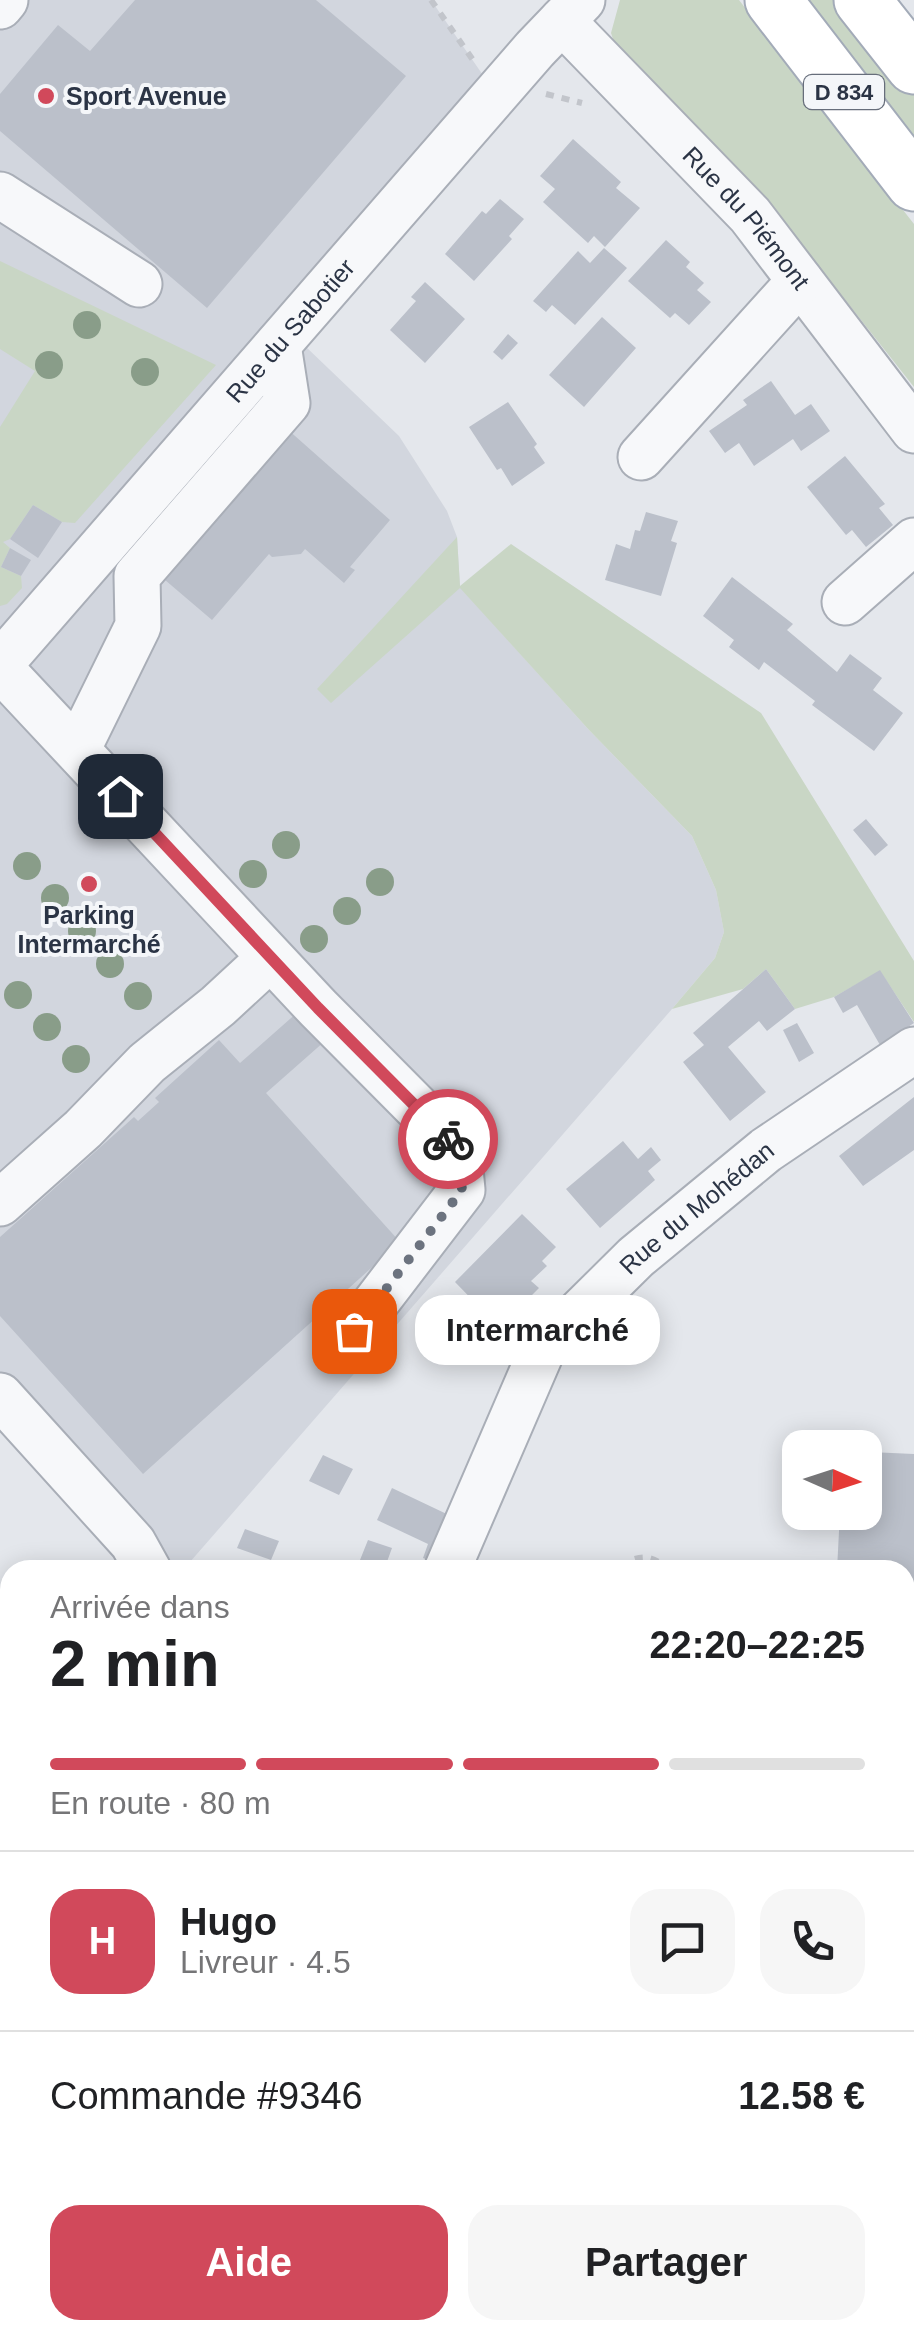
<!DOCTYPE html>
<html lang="fr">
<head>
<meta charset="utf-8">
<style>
	body { margin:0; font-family:Helvetica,sans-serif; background:#f6f6f6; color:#202124; height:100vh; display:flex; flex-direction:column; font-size:38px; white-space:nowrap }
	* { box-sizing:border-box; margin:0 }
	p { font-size:32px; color:#757577 }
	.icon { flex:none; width:55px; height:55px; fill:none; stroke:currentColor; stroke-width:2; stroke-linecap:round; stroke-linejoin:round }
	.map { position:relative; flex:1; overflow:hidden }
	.drawer { position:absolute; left:0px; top:1560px; width:915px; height:780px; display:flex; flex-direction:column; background:#fff; border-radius:30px 30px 0 0; box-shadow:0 5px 25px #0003 }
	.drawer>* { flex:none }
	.needle { width:65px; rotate:93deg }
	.fabs { position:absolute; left:782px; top:1430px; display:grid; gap:20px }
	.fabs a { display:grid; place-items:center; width:100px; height:100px; border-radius:20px; background:#fff; box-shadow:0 5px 25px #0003; font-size:50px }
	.pin { position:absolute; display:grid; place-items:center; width:85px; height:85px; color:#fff; margin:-42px; border-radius:20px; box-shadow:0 5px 15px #0006 }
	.courier { position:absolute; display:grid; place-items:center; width:100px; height:100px; margin:-50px; border:8px solid #d1495b; border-radius:50%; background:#fff; color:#222; box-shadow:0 2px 12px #0007 }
	.bubble { position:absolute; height:70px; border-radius:30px; background:#fff; box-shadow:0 5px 25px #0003; font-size:32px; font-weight:700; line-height:70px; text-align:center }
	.head em { font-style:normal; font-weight:700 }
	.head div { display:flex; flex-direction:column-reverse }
	.head { display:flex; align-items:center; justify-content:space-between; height:170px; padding:0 50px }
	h1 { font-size:65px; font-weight:700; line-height:75px }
	.bar { display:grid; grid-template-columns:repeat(4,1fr); gap:15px 10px; align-content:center; height:120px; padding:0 50px }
	.bar i { height:12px; border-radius:8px; background:#e0e0e0 }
	.bar .active { background:#d1495b }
	.bar p { grid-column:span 4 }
	.line { display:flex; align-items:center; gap:25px; padding:0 50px; border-top:2px solid #e0e0e0 }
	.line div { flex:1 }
	.round { display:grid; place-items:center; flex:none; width:105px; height:105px; border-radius:30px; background:#f6f6f6 }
	.button { display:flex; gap:20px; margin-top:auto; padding:20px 50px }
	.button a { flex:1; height:115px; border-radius:30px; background:#d1495b; color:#fff; font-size:40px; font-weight:700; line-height:115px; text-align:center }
	.button a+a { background:#f6f6f6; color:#202124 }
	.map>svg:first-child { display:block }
</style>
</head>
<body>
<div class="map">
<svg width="914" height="2340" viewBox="0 0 914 2340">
	<rect width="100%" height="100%" fill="#e4e7ec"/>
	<!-- built -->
	<path fill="#d2d6de" d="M0 0H431L496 94 305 346 399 436 447 511 457 537 460 587 589 730 692 836 716 890 724 932 715 958 672 1009 183 1570H148L0 1396Z"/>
	<!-- green -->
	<path fill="#c9d6c5" d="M620 0H739L914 224V387L785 224 616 48 611 33Z
		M792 0H839L914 95V148Z
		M0 261 216 365 75 523 62 522 33 505 10 539 3 542 10 548 1 567 21 576 22 588 7 604 0 606V427L35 371 0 349Z
		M457 537 460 586 511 544 761 713 914 961V1022L880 971 834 997 795 1009 766 969 743 989 672 1009 715 958 724 932 716 890 692 836 589 730 460 588 331 703 317 689Z
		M914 2068V2338L905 2310Z"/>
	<!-- building -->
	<path fill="#bbc0ca" d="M135 0H316L406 76 207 308 0 131V94L58 25 90 51Z
		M573 139 621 182 616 188 640 208 605 247 594 236 588 243 543 202 555 189 540 176Z
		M500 199 524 219 509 236 512 239 474 281 445 254 482 211 486 214Z
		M666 240 690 262 686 267 704 283 697 290 711 302 689 325 675 313 670 318 628 281Z
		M604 248 627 268 575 325 552 305 546 312 533 301 578 251 590 263Z
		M425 282 465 319 425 363 390 330 416 301 411 297Z
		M602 317 636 348 584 407 549 375Z
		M508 334 518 343 502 360 493 352Z
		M771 381 795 415 811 404 830 431 801 451 793 439 754 466 739 443 725 453 709 431 747 405 743 400Z
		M508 402 537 444 534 447 545 463 512 486 501 468 497 470 469 427Z
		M286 428 390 520 350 567 355 570 344 583 305 549 301 554 272 557 269 554 212 620 158 574Z
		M845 456 885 504 879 508 893 525 866 547 852 530 846 535 807 487Z
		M33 505 62 522 38 558 10 539Z
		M646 512 678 521 671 541 677 543 661 596 605 580 616 544 630 549 635 530 640 531Z
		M10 548 31 560 21 576 1 567Z
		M732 577 793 624 787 630 837 672 850 654 882 678 873 690 903 713 874 751 812 705 815 701 764 662 759 670 729 647 734 640 703 616Z
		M866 819 888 845 875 856 853 830Z
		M766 969 795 1009 767 1031 759 1021 728 1047 766 1092 730 1121 683 1062 704 1045 693 1033Z
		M880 970 914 1023 880 1045 857 1005 843 1013 834 997Z
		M299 1011 325 1041 266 1093 400 1242 143 1474 0 1316V1237L134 1117 138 1121 159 1102 155 1098 219 1040 240 1063Z
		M797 1023 814 1053 799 1062 783 1030Z
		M914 1097V1150L863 1186 839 1156Z
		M623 1141 638 1159 651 1147 661 1160 648 1171 655 1180 600 1228 566 1189Z
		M522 1214 556 1247 542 1261 547 1266 531 1281 539 1288 533 1294 521 1307 513 1299 492 1320 455 1282Z
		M870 1452 914 1454V1808L905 1804V1570H837L840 1512H865V1461H870Z
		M323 1455 353 1469 339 1495 309 1481Z
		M392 1488 453 1517 433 1562 423 1558 428 1544 377 1520Z
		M245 1529 279 1541 271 1560 237 1548Z
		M368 1540 392 1548 384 1570H356Z
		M447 2330H538L545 2336 543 2340H442Z"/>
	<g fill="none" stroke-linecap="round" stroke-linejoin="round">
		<!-- minor casing -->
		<g stroke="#a9aeb7" stroke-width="49">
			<g id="minor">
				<path d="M0 6 5 0"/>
				<path id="s1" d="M562 21 750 215 914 430"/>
				<path d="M0 195 139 284"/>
				<path d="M641 457 800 281"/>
				<path d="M845 602 914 541"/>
				<path id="s2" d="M0 664 535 49 582 0"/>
				<path d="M0 668 318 1008 458 1149 462 1190 354 1331"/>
				<path d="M78 748 138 626 137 576 287 403 278 345"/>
				<path d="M0 1203 83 1129 147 1063 218 1006 270 958"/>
				<path d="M0 1396 133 1543 148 1570"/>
				<path id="s3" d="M447 1570 542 1350 636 1257 766 1150 914 1050"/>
				<path d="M0 1963 10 1966"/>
				<path d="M0 2295 10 2264"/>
			</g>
		</g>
		<!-- major casing -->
		<g stroke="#a3abb8" stroke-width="59">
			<path id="major" d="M773 0 914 183
				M862 0 914 66"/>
		</g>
		<!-- path -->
		<path stroke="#c2c5cb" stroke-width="6" stroke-dasharray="8 8" stroke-linecap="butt" d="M431 0 473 60
			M546 94 582 103
			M625 1570 629 1561C647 1554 655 1558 669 1570
			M118 2330V2340
			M57 2340 68 2330
			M388 2340 393 2330
			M559 2340 565 2330
			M797 2340 830 2330"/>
		<!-- minor -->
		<use href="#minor" stroke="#f7f8fa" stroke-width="45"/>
		<!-- major -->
		<use href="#major" stroke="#fff" stroke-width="55"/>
	</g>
	<!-- trees -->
	<g fill="#899d89">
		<circle cx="87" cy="325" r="14"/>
		<circle cx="49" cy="365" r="14"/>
		<circle cx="145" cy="372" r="14"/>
		<circle cx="286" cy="845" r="14"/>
		<circle cx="27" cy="866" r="14"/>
		<circle cx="253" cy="874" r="14"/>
		<circle cx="380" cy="882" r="14"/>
		<circle cx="55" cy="898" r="14"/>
		<circle cx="347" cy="911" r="14"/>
		<circle cx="82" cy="931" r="14"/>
		<circle cx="314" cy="939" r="14"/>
		<circle cx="110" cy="964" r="14"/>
		<circle cx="18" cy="995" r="14"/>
		<circle cx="138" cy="996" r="14"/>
		<circle cx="47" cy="1027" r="14"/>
		<circle cx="76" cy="1059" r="14"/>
	</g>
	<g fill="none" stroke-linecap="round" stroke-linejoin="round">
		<!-- done -->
		<path stroke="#6c737f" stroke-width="10" stroke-dasharray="0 18" d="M354 1331 462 1190 458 1149 448 1139"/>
		<!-- route -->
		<path stroke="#d1495b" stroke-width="12" d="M120 796 318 1008 448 1139"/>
	</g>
	<!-- markers -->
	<g fill="#d1495b" stroke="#f4f6f9" stroke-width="4">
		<circle cx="46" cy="96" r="10"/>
		<circle cx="89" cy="884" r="10"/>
	</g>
	<g text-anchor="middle" stroke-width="8" stroke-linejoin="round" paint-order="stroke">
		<!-- shield labels -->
		<rect fill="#f4f6f9" stroke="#676e7b" stroke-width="2.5" x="804" y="75" width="80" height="34" rx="8"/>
		<g font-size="22" font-weight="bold" fill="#2b3445">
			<text x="844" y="100">D 834</text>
		</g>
		<!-- poi labels -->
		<g font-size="25" font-weight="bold" fill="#2b3445" stroke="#f4f6f9" text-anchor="start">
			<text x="66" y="105">Sport Avenue</text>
			<text x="89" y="924" text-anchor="middle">Parking<tspan x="89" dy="29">Intermarché</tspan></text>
		</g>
		<!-- street labels -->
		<g font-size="25" fill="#2b3445" stroke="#f4f6f9">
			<text dy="9" stroke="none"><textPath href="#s1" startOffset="270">Rue du Piémont</textPath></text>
			<text dy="9" stroke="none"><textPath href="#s2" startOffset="442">Rue du Sabotier</textPath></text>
			<text dy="9" stroke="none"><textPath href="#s3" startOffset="450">Rue du Mohédan</textPath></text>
		</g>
	</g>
</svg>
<div class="fabs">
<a><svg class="needle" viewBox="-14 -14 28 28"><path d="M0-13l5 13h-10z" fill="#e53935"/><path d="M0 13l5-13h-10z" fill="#757577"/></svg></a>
</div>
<div class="pin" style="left:354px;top:1331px;background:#ea580c"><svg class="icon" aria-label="bag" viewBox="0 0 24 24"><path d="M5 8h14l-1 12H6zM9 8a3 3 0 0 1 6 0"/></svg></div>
<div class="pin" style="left:120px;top:796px;background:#1f2937"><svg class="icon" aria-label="home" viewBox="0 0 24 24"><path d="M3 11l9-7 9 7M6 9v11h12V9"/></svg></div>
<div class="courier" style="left:448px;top:1139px"><svg class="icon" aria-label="bike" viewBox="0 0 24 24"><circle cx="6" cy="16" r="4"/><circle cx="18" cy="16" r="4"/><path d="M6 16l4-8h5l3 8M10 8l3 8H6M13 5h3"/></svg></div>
<div class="bubble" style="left:415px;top:1295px;width:245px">Intermarché</div>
<section class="drawer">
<div class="head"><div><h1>2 min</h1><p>Arrivée dans</p></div><em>22:20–22:25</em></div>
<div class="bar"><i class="active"></i><i class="active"></i><i class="active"></i><i></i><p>En route · 80 m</p></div>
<div class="line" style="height:180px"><b class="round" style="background:#d1495b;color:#fff">H</b><div><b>Hugo</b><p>Livreur · 4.5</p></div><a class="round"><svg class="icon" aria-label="chat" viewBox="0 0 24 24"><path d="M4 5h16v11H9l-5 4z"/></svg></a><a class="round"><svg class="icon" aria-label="phone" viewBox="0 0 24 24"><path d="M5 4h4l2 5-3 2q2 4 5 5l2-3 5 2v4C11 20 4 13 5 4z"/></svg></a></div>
<div class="line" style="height:130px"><div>Commande #9346</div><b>12.58 €</b></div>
<div class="button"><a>Aide</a><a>Partager</a></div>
</section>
</div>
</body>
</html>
